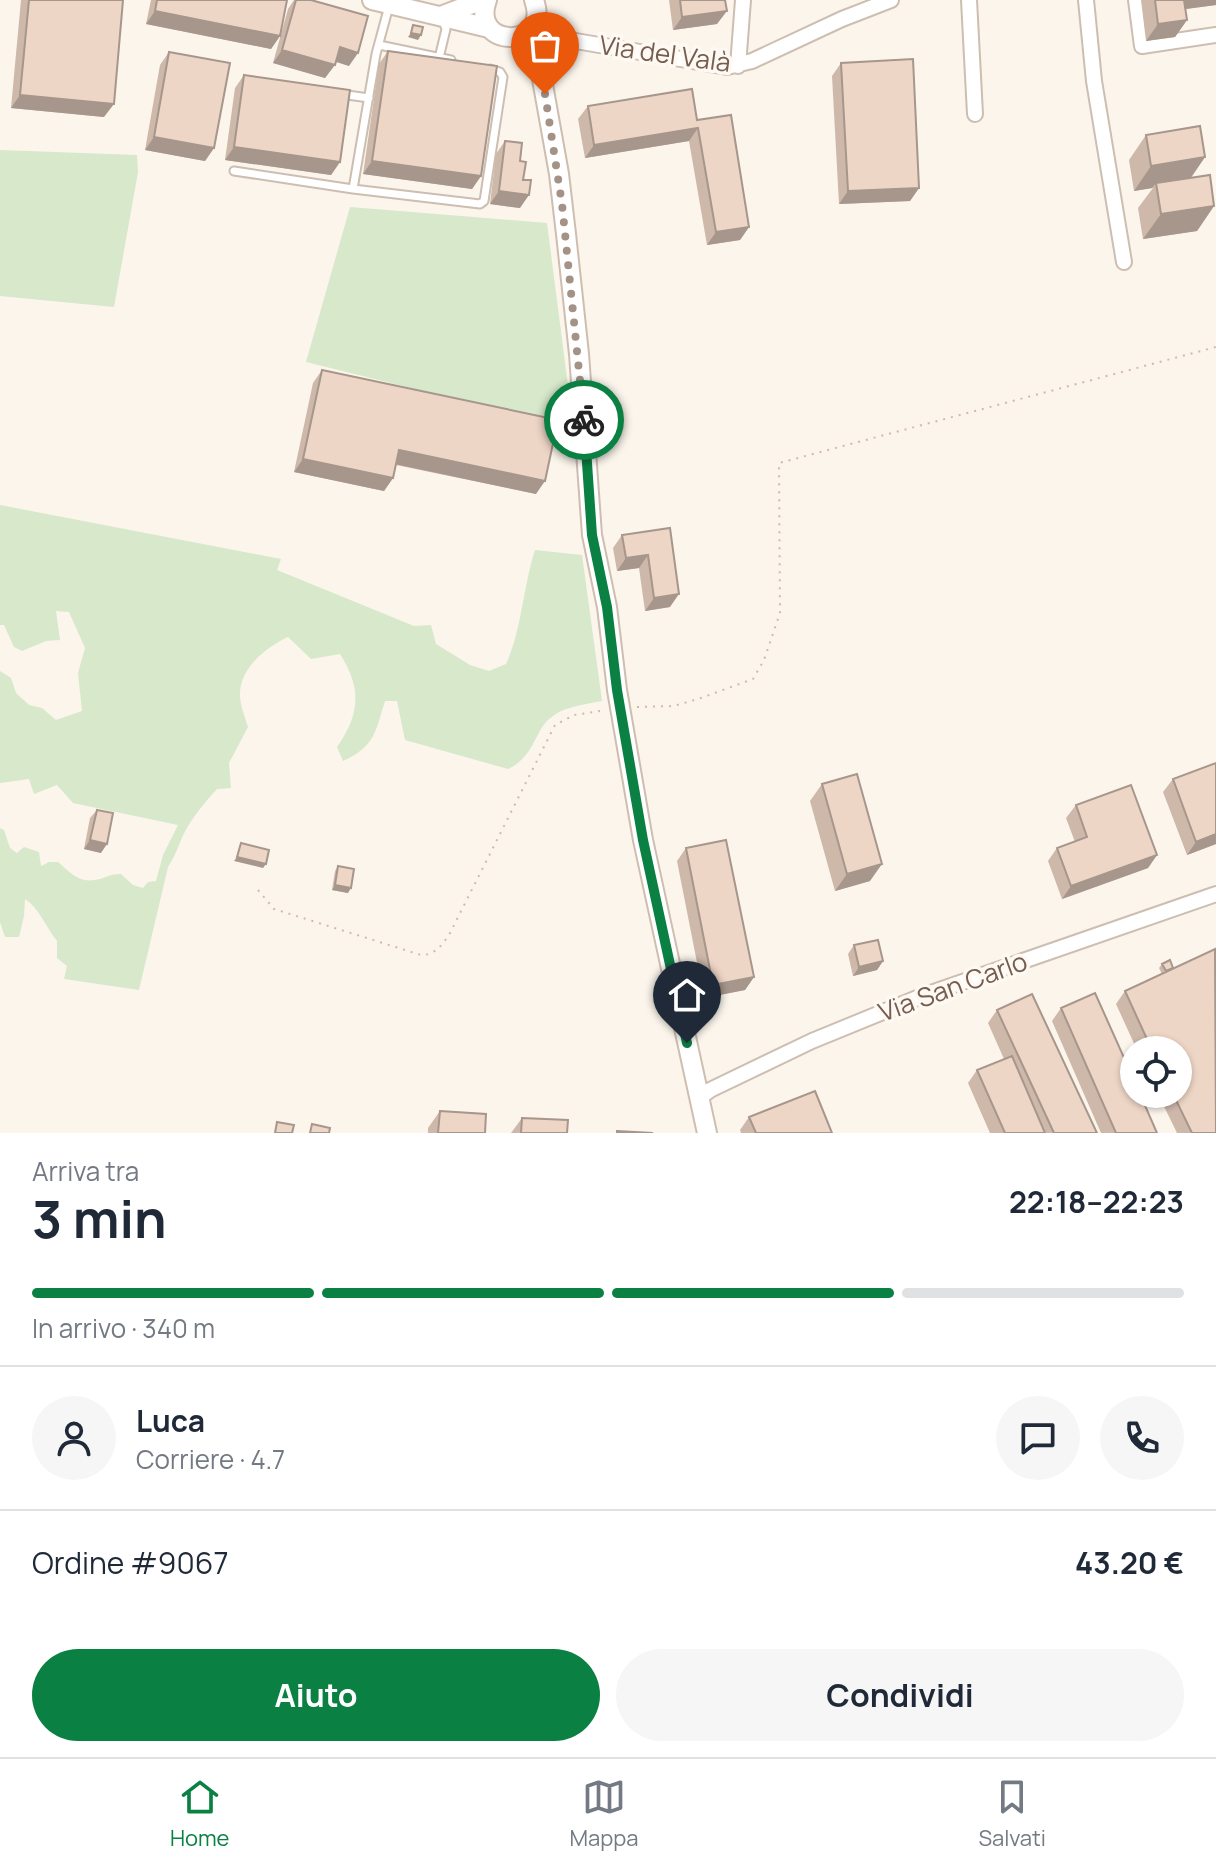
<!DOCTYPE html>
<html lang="it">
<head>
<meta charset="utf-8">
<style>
	body { margin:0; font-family:Manrope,sans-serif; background:#f6f6f7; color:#1f2937; height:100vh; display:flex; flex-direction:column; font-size:30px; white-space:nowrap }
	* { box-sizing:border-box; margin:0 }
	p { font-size:26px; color:#747a83 }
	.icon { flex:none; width:44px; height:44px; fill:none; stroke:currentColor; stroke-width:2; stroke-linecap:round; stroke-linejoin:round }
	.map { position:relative; height:1133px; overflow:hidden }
	.side { display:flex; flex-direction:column; background:#fff; flex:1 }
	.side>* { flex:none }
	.fabs { position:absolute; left:1120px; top:1036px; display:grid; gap:16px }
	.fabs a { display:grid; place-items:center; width:72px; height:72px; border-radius:50%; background:#fff; box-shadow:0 2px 6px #0004; font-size:40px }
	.pin { position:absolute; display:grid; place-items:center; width:68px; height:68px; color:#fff; margin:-82px -34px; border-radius:50% 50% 50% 0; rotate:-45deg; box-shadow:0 0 8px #0007 }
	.pin .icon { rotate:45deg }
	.courier { position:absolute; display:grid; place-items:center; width:80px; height:80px; margin:-40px; border:6px solid #0b8043; border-radius:50%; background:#fff; color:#222; box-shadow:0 2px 10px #0007 }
	.headline em { font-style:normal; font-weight:700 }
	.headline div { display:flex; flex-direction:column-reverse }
	.headline { display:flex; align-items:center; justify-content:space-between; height:136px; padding:0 32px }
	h1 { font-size:52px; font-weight:700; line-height:60px }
	.bar { display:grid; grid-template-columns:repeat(4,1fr); gap:12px 8px; align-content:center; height:96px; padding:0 32px }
	.bar i { height:10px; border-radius:6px; background:#e0e1e3 }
	.bar .on { background:#0b8043 }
	.bar p { grid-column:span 4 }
	.line { display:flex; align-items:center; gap:20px; padding:0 32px; border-top:2px solid #e0e1e3 }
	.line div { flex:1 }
	.round { display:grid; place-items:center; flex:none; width:84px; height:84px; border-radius:42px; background:#f6f6f7 }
	.action { display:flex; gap:16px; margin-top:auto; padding:16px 32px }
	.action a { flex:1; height:92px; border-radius:48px; background:#0b8043; color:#fff; font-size:32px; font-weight:700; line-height:92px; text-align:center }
	.action a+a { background:#f6f6f7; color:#1f2937 }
	.dock { display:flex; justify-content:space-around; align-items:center; height:112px; border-top:2px solid #e0e1e3; background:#fff; font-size:22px; color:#747a83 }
	.dock a { display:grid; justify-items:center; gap:4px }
	.dock .on { color:#0b8043 }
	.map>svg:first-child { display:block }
</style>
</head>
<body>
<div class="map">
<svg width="1216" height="1133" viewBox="0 0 1216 1133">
	<rect width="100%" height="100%" fill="#fbf5ec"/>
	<!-- green -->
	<path fill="#d7e8cb" d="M0 150 137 155 138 172 114 307 0 296Z
		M350 207 547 223 572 417 568 427 306 362Z
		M0 505 281 559 277 570 414 626 431 625 436 644 470 665 489 671 506 664C522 629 523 587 535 550L582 555 602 701C587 704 566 706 553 716 534 728 537 755 508 769L405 740 397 701H385C375 733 375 746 343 761L337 747C360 714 362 688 340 654L311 659 288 637C266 647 239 669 240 695 240 705 245 717 248 727L229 763 231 788 217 789C207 800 196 813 188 826 180 839 177 854 168 867L139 990 64 979 67 966 57 958V941C45 926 40 909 25 899L24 916 19 937H5L0 922V828L4 830 10 848 17 853 24 847 39 852 41 866 49 862H58C68 871 79 883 94 880 105 879 107 874 121 874L133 885 143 888 148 882 156 881 163 855 178 825 73 803 57 785 34 794 29 779 0 783V671L11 678 16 693 29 705 42 708 56 720 82 711 78 673 85 648 69 612 56 611 60 640 46 641 22 651 14 647 4 625H0Z"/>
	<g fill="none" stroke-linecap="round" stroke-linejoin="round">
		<!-- lane casing -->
		<g stroke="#cdbeb2" stroke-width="11">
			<path id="lane" d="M379 45 451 60
				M439 58 446 29 442 18
				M340 94 369 98
				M234 171 353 189 376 54 389 6
				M353 189 480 204 484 201 503 77 500 72 490 69"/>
		</g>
		<!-- street casing -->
		<g stroke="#cdbeb2" stroke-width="18">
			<path id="street" d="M969 0 975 114
				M1086 0 1094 81 1124 262
				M1136 0 1142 46 1216 35
				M535 22 570 40 727 67 752 61 842 19 891 0
				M738 66 743 0
				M699 1098 710 1090 812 1041 922 996 1216 894"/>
		</g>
		<!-- secondary casing -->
		<g stroke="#cfbeb0" stroke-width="22">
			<path id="secondary" d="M372 0 489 28
				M487 0C469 49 552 50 534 0
				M441 16 482 0
				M534 25 540 40V68L559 174 566 234 579 354 592 535 607 607 617 690 643 840 707 1133"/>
		</g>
		<!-- path -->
		<path stroke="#d4b9a8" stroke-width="2" stroke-dasharray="2 6" stroke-linecap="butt" d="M637 707 674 706 701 698 753 679 764 660 780 613 779 463 1216 347
			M258 890 274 909 421 955C435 955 441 946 449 935L555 725 574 715 606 710"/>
		<!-- lane -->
		<use href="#lane" stroke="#fff" stroke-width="7"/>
		<!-- street -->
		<use href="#street" stroke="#fff" stroke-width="14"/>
		<!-- secondary -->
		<use href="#secondary" stroke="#fff" stroke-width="18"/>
	</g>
	<!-- wall -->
	<path fill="#cdb8aa" d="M21 0H123L104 117 11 108Z
		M151 0H287L280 36 271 49 146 24Z
		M294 0H311L349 66 336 62 325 78 273 63 288 9Z
		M669 0H725L717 24 673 30Z
		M1141 0H1216V5L1185 9 1187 20 1175 37 1146 41Z
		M388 51 481 176 472 189 363 174 379 64Z
		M169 52 214 148 205 161 145 150 160 65Z
		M841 63 919 188 910 201 839 204 832 76Z
		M244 75 340 162 331 175 225 160 235 88Z
		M588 106 697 120 749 227 740 240 707 245 689 141 585 158 578 119Z
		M1146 135 1205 157 1191 178 1214 206 1197 231 1143 239 1138 208 1153 188 1134 191 1129 160Z
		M505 141 520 161V208L490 204 496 154Z
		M322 370 536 494 396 465 393 478 384 491 294 472 313 383Z
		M670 528V607L645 611 639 568 617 571 613 548 622 535Z
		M1216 763V844L1187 855 1163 792 1173 779Z
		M822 784 870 881 835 891 810 801Z
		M1076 805 1157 855 1148 868 1062 899 1048 861 1057 848 1075 842 1066 818Z
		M97 810 101 853 84 849 90 818Z
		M686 848 754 977 745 990 704 998 677 861Z
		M338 866 348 893 332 890 335 871Z
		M854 945 883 961 877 970 853 976 848 954Z
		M1170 960 1216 1133H1177L1158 1094H1178V1050H1137L1116 1004 1125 991 1162 974 1159 968 1162 964Z
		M1061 1008 1157 1133H1101L1052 1021Z
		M997 1010 1097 1133H990L968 1083 977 1070 1004 1059 988 1023Z
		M440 1111 485 1133H428V1128Z
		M749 1117 832 1133H741L740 1130Z
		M522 1118 567 1133H511Z"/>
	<!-- shaded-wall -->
	<path fill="#a7968b" d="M1179 0H1216V5L1171 11Z
		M155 11 280 36 271 49 146 24Z
		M727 11 717 24 673 30 682 17Z
		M1187 20 1175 37 1146 41 1158 24Z
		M411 33 421 35 418 40 408 37Z
		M340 47 358 53 349 66 331 60Z
		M282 50 335 65 325 78 273 63Z
		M20 95 114 104 104 117 11 108Z
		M698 128 689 141 585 158 594 145Z
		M154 137 214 148 205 161 145 150Z
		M234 147 340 162 331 175 225 160Z
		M1205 157 1187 183H1156L1152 188 1134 191 1151 166Z
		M372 161 481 176 472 189 363 174Z
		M919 188 910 201 839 204 848 191Z
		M499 191 529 195 520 208 490 204Z
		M1214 206 1197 231 1143 239 1161 214Z
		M749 227 740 240 707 245 716 232Z
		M399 450 545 481 536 494 390 463Z
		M303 459 393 478 384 491 294 472Z
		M648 555 639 568 617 571 626 558Z
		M679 594 670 607 645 611 654 598Z
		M1216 834V844L1187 855 1196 842Z
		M90 840 107 844 101 853 84 849Z
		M1157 855 1148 868 1062 899 1071 886Z
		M237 857 266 864 263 868 234 861Z
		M882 864 870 881 835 891 847 874Z
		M335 885 351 888 348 893 332 890Z
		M883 961 877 970 853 976 859 967Z
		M754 977 745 990 704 998 713 985Z"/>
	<!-- building -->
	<path fill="#eed6c6" stroke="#a7968b" stroke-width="2" d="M29 0H123L114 104 20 95Z
		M157 0H287L280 36 155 11Z
		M296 0H311L368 16 358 53 340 47 335 65 282 50Z
		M680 0H725L727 11 682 17Z
		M1155 0H1184L1187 20 1158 24Z
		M413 25 423 27 421 35 411 33Z
		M388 51 497 66 481 176 372 161Z
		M169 52 230 63 214 148 154 137Z
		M913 59 919 188 848 191 841 63Z
		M244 75 350 90 340 162 234 147Z
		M692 89 697 120 731 115 749 227 716 232 698 128 594 145 588 106Z
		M1200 126 1205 157 1151 166 1146 135Z
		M505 141 522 143 520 161 526 162 523 180H531L529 195 499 191Z
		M1210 175 1214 206 1161 214 1156 183Z
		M322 370 558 420 545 481 399 450 393 478 303 459Z
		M670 528 679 594 654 598 648 555 626 558 622 535Z
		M1216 763V834L1196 842 1173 779Z
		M857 774 882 864 847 874 822 784Z
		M1131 785 1157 855 1071 886 1057 848 1087 837 1076 805Z
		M97 810 113 813 107 844 90 840Z
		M726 840 754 977 713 985 686 848Z
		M241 843 269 850 266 864 237 857Z
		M338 866 354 869 351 888 335 885Z
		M878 940 883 961 859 967 854 945Z
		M1215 949 1216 1133H1192L1173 1094H1178V1050H1152L1125 991Z
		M1170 960 1173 968 1166 971 1162 964Z
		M1095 993 1134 1080V1094H1140L1157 1133H1116L1061 1008Z
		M1032 994 1097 1133H1054L997 1010Z
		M1012 1056 1045 1133H1005L977 1070Z
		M815 1091 832 1133H756L749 1117Z
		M440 1111 486 1114 485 1133H438Z
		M522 1118 568 1120 567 1133H521Z
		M277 1122 294 1125 292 1133H275Z
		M312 1124 330 1128 329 1133H310Z
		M617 1131 653 1133H617Z"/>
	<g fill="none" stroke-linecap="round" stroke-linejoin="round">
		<!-- done -->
		<path stroke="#a49287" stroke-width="8" stroke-dasharray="0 14.4" d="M545 94 562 204 584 420"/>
		<!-- route -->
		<path stroke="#0b8043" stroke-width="10" d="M584 420 592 535 607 607 617 690 643 840 687 1043"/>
	</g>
	<g text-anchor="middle" stroke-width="7" stroke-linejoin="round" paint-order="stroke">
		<!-- street labels -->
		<g font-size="26" fill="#755d50" stroke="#fef9f2">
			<text transform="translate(665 54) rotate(8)" y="9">Via del Valà</text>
			<text transform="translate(953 987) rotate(-20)" y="9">Via San Carlo</text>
		</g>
	</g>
</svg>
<div class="fabs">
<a><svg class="icon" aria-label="locate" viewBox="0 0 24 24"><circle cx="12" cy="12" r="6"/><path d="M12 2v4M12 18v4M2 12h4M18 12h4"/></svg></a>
</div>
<div class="pin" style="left:545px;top:94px;background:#ea580c"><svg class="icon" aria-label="bag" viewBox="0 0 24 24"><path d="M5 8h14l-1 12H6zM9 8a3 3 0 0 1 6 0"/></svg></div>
<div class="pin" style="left:687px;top:1043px;background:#1f2937"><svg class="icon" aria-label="home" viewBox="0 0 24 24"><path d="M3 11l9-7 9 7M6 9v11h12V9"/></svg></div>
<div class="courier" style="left:584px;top:420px"><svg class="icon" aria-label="bike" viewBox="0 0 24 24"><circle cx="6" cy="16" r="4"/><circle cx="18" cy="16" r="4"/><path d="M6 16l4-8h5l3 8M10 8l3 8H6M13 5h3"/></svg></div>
</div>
<section class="side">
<div class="headline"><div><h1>3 min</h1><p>Arriva tra</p></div><em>22:18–22:23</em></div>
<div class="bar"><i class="on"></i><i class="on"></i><i class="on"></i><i></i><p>In arrivo · 340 m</p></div>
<div class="line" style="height:144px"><a class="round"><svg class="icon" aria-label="person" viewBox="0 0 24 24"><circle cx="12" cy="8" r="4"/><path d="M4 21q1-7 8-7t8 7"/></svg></a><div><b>Luca</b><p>Corriere · 4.7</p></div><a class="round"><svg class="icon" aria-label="chat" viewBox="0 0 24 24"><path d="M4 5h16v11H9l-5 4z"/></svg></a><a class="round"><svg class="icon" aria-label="phone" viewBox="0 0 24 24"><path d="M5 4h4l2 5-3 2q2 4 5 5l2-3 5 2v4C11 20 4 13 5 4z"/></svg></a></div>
<div class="line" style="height:104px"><div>Ordine #9067</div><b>43.20 €</b></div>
<div class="action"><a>Aiuto</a><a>Condividi</a></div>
</section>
<nav class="dock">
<a class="on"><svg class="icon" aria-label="home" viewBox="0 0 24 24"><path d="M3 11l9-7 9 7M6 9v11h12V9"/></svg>Home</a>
<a><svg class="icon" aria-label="map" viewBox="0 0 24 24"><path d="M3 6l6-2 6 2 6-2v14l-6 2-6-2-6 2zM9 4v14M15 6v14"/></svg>Mappa</a>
<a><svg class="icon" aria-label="saved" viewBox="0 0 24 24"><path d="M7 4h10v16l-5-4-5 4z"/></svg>Salvati</a>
</nav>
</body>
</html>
